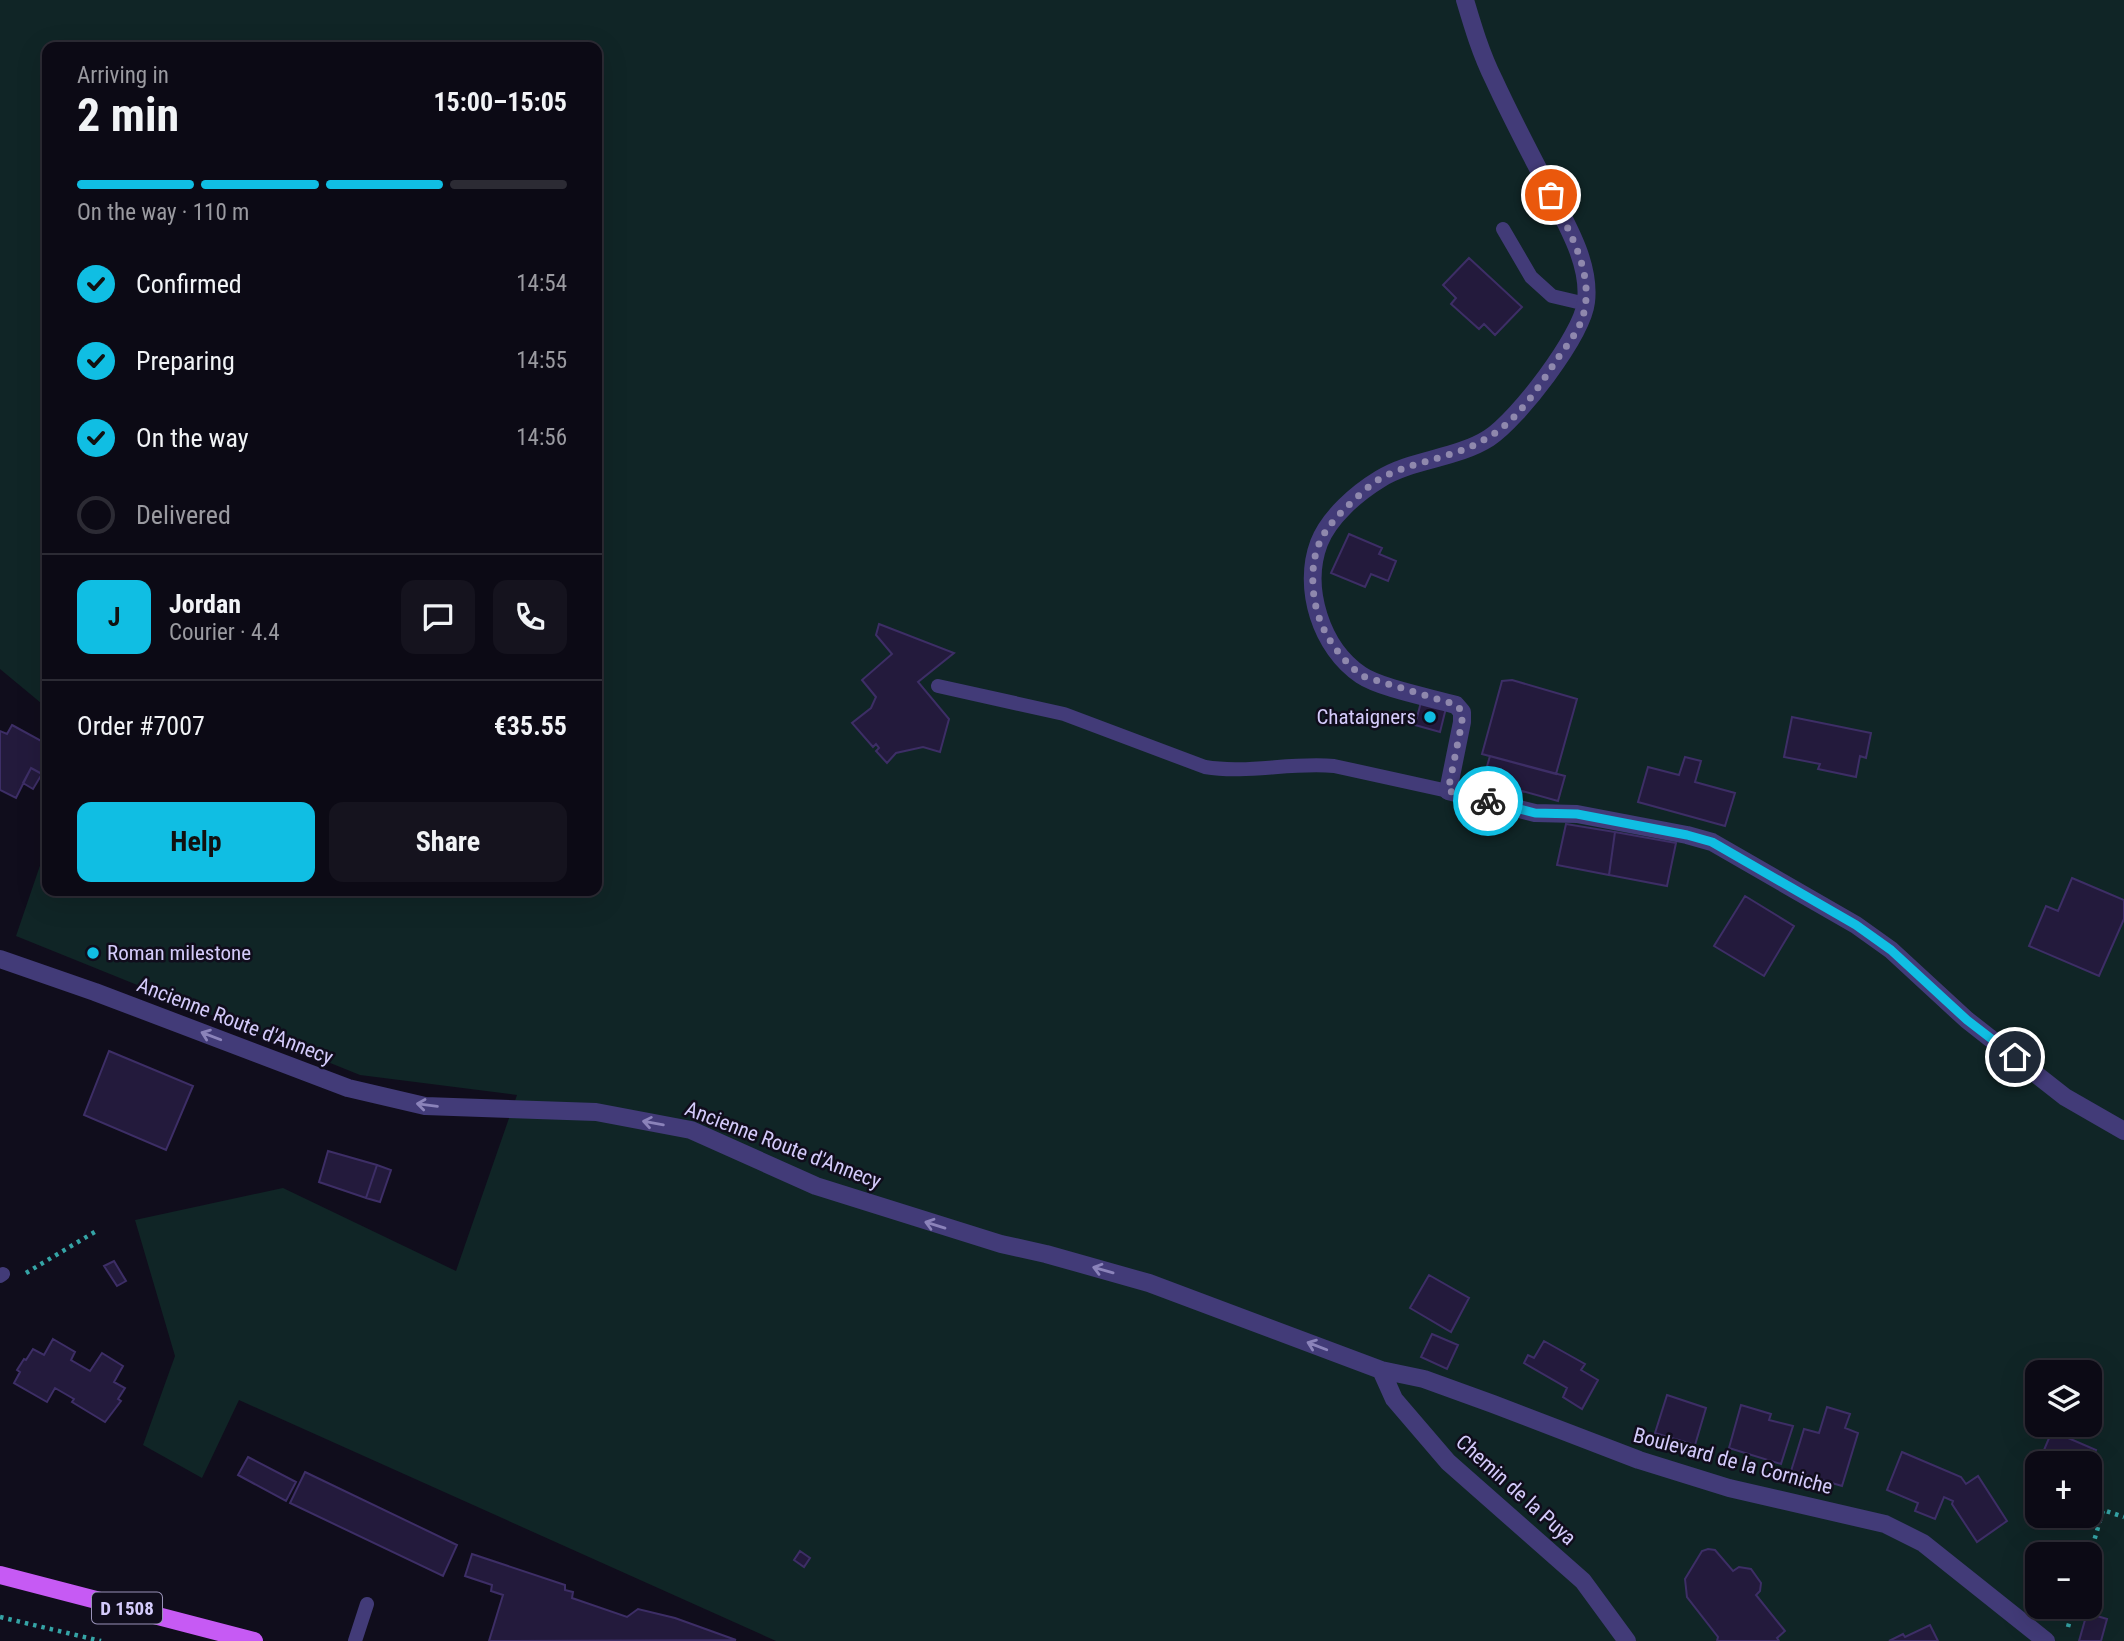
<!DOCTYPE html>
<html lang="en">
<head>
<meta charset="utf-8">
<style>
	body { margin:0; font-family:"Roboto Condensed",sans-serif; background:#15131e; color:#f1f3f6; height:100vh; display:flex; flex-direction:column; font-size:26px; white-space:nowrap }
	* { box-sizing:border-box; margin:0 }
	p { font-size:23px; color:#9a9aa0 }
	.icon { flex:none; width:38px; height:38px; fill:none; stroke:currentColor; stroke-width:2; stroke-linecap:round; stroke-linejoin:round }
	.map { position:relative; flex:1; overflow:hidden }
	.sheet { position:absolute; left:42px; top:42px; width:560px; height:854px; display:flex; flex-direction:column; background:#0c0a15; border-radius:14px; box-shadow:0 7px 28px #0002,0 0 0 2px #2c2b34 }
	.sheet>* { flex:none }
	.controls { position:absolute; left:2025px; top:1360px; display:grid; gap:14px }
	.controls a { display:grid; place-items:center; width:77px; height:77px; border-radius:14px; background:#0c0a15; box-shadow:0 7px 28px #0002,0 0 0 2px #2c2b34; font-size:35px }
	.pin { position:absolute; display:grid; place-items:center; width:60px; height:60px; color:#fff; margin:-30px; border:4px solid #fff; border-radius:50%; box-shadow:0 2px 7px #0007 }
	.courier { position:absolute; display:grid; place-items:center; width:70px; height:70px; margin:-35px; border:5px solid #10bee3; border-radius:50%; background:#fff; color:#222; box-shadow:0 2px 9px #0007 }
	.overview em { font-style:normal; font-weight:700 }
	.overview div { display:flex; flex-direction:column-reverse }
	.overview { display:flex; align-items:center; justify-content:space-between; height:119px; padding:0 35px }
	h1 { font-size:46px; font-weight:700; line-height:52px }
	.bar { display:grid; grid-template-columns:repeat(4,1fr); gap:10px 7px; align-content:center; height:84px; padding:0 35px }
	.bar i { height:9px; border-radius:5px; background:#2c2b34 }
	.bar .active { background:#10bee3 }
	.bar p { grid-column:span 4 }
	.line { display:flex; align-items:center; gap:18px; padding:0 35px; border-top:2px solid #2c2b34 }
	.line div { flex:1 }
	.round { display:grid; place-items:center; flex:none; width:74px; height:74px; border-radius:14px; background:#15131e }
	ol { padding:0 35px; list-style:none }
	li { display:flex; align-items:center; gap:21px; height:77px }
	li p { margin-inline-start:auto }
	li .icon { padding:7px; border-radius:50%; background:#10bee3; color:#111; stroke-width:4 }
	li:last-child { color:#9a9aa0 }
	li i { width:38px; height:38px; border:4px solid #2c2b34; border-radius:50% }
	.button { display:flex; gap:14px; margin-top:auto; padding:14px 35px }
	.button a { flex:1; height:80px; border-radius:14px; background:#10bee3; color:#111; font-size:28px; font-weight:700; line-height:80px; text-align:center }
	.button a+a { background:#15131e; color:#f1f3f6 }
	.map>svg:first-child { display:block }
</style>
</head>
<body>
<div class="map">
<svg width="2124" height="1641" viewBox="0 0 2124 1641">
	<rect width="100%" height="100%" fill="#100d1c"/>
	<!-- green -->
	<path fill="#102526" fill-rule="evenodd" d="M0 0H2124V1641H776L239 1400 202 1478 143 1445 175 1356 135 1220 283 1188 456 1271 517 1095 360 1075 16 936 47 845V891H597V47H47V708L0 669ZM2037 1372H2090V1424H2037ZM2037 1463H2090V1516H2037ZM2037 1554H2090V1606H2037Z"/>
	<!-- building -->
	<path fill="#231a3c" stroke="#3d2e66" stroke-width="2" d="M1469 258 1522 307 1495 335 1484 324 1479 329 1451 304 1456 298 1443 285Z
		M1349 534 1382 548 1379 554 1396 561 1388 581 1371 574 1365 587 1331 573Z
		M879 624 954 653 918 682 949 719 940 752 923 747 896 753 887 763 876 751 879 748 876 744 873 747 852 723 871 708 876 697 862 680 892 654 876 635Z
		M1512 680 1577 699 1556 774 1482 754 1502 681Z
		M1421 702 1446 708 1440 732 1415 725Z
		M1792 717 1871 733 1866 758 1860 756 1856 777 1818 769 1820 764 1784 757Z
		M12 725 47 744V764L42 774 31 768 16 798 0 790V731L7 734Z
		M1490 756 1565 776 1558 801 1522 791 1520 799 1496 792 1498 785 1483 780Z
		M1685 757 1701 761 1695 782 1735 793 1725 826 1638 802 1648 767 1679 775Z
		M31 768 42 774 33 789 23 783Z
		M1566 824 1615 832 1609 875 1557 865Z
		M1615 832 1676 843 1667 886 1609 875Z
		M2072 878 2124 900V919L2099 976 2029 946 2046 906 2058 911Z
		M1745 896 1794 926 1764 976 1714 946Z
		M109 1051 193 1086 166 1150 84 1115Z
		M328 1151 377 1165 366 1198 319 1182Z
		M377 1165 391 1170 380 1202 366 1198Z
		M114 1261 126 1281 117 1286 104 1266Z
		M1429 1275 1469 1298 1451 1332 1410 1308Z
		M1432 1334 1458 1345 1447 1369 1421 1357Z
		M53 1339 75 1352 71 1360 90 1371 102 1353 123 1366 114 1382 125 1388 118 1399 121 1401 105 1422 72 1402 74 1399 55 1388 47 1402 14 1383 20 1372 17 1370 24 1359 26 1360 33 1349 44 1355Z
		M1544 1341 1585 1364 1581 1370 1598 1380 1582 1409 1563 1397 1567 1388 1524 1363 1528 1355 1534 1358Z
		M1667 1395 1706 1408 1695 1445 1655 1433Z
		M1741 1405 1771 1414 1769 1420 1793 1426 1781 1464 1729 1448Z
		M1827 1407 1850 1414 1845 1428 1858 1433 1842 1486 1791 1471 1804 1429 1819 1433Z
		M2052 1431 2096 1450 2090 1465V1463H2061L2063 1458 2044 1450Z
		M1902 1452 1961 1477 1966 1484 1978 1476 2007 1521 1977 1542 1952 1504 1953 1501 1944 1497 1935 1519 1915 1511 1918 1503 1887 1490Z
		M248 1457 296 1482 286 1501 238 1475Z
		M305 1472 457 1545 443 1576 290 1503Z
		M1708 1549 1715 1550 1733 1571 1739 1567 1751 1569 1761 1583 1760 1591 1756 1595 1785 1631 1777 1638 1779 1641H1717L1718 1637 1687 1597 1685 1579 1702 1551Z
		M800 1551 810 1558 804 1567 794 1560Z
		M472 1554 565 1585V1590L573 1592 572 1598 627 1617 638 1609 675 1618 736 1640 489 1641 503 1595 491 1591 492 1585 465 1576Z
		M2087 1613 2107 1619 2101 1641H2079Z
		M1930 1625 1938 1641H1889L1903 1634 1905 1637Z"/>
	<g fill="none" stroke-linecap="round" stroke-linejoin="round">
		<!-- path -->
		<path stroke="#35a4a6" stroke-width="4.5" stroke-dasharray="3.5 5" stroke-linecap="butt" d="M26 1273 98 1230
			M2090 1555 2103 1510 2124 1517
			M0 1617 101 1641
			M2068 1627 2074 1606"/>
		<!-- service -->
		<path stroke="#423b78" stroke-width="14" d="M1503 229 1531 277 1552 296 1586 304
			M938 686 1064 714 1205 767C1247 774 1291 762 1334 766L1448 791
			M0 1276 3 1274
			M355 1641 367 1604"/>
		<!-- minor -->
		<path stroke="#423b78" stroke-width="18" d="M1465 0C1473 27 1481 54 1494 80 1510 115 1528 149 1546 184 1563 219 1591 261 1586 302 1582 336 1518 419 1489 438 1456 459 1412 459 1380 479 1357 493 1329 517 1319 543 1302 588 1321 648 1361 675 1380 688 1432 698 1456 705L1462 712V722L1448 791 1535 813 1577 814 1687 835 1712 842 1856 925 1891 950 1967 1020 2065 1097 2124 1131
			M0 959 95 992 348 1088 425 1106 596 1112 691 1130 816 1186 1001 1244 1046 1254 1149 1283 1381 1370 1424 1379 1493 1404 1639 1460 1729 1488 1885 1524 1923 1543 2046 1641
			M1381 1370 1394 1399 1448 1462 1583 1581 1627 1641"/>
		<!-- primary -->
		<path stroke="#c65af4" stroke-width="18" d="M0 1575 254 1641"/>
	</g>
	<!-- one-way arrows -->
	<defs><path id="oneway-shaft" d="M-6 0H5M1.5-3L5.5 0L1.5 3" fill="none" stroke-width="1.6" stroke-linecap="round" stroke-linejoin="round" transform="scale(1.75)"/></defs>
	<g stroke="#8b83ba">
		<use href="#oneway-shaft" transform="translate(211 1036) rotate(-159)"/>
		<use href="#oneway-shaft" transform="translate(427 1105) rotate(-173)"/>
		<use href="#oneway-shaft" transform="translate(653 1123) rotate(-170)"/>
		<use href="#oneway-shaft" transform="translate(935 1225) rotate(-163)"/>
		<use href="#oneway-shaft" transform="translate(1103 1270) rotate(-164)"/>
		<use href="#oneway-shaft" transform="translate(1317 1346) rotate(-159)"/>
	</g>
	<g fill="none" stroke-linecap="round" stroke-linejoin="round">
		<!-- done -->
		<path stroke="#8f88ad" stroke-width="7" stroke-dasharray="0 12.6" d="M1488 801 1448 791 1462 722V712L1457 705 1362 676C1334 653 1315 624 1313 586 1311 545 1325 527 1354 500 1363 492 1373 482 1383 477 1417 460 1455 458 1487 438 1516 422 1536 391 1554 364 1562 351 1574 338 1580 324 1599 280 1570 233 1551 195"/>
		<!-- route -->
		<path stroke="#10bee3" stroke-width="9" d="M1488 801 1535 813 1577 814 1687 835 1712 842 1856 925 1891 950 1967 1020 2015 1057"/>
	</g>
	<!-- markers -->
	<g fill="#10bee3" stroke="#100d1c" stroke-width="2.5">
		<circle cx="1430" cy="717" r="7"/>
		<circle cx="93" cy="953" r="7"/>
	</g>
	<g text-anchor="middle" stroke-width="5" stroke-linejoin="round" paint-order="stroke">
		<!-- shield labels -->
		<rect fill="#100d1c" stroke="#9992b8" stroke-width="2" x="92" y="1592.5" width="70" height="31" rx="5"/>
		<g font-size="19" font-weight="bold" fill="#d4cbfb">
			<text x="127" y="1615">D 1508</text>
		</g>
		<!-- poi labels -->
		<g font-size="21" fill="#d4cbfb" stroke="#100d1c" text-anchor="end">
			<text x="1416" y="724">Chataigners</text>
			<text x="107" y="960" text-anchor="start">Roman milestone</text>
		</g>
		<!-- street labels -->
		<g font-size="21" fill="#d4cbfb" stroke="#100d1c">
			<text transform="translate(235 1021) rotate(21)" y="7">Ancienne Route d'Annecy</text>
			<text transform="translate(783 1145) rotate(21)" y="7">Ancienne Route d'Annecy</text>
			<text transform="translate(1733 1461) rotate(15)" y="7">Boulevard de la Corniche</text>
			<text transform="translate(1516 1490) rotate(42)" y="7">Chemin de la Puya</text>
		</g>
	</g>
</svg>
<div class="controls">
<a><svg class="icon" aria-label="layers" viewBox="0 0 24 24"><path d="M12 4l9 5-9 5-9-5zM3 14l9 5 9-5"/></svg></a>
<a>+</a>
<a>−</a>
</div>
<div class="pin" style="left:1551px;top:195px;background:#ea580c"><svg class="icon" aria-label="bag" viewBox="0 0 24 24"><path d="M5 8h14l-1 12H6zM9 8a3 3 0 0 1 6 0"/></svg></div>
<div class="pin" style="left:2015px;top:1057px;background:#1f2937"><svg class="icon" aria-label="home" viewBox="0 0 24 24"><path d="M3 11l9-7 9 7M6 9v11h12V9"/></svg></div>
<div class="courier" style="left:1488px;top:801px"><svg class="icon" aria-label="bike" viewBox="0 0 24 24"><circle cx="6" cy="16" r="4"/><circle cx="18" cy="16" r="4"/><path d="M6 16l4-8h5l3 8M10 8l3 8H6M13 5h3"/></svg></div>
<section class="sheet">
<div class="overview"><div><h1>2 min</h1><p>Arriving in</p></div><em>15:00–15:05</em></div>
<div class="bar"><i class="active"></i><i class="active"></i><i class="active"></i><i></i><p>On the way · 110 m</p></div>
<ol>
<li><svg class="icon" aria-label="check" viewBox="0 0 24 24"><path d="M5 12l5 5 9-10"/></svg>Confirmed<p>14:54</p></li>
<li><svg class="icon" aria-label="check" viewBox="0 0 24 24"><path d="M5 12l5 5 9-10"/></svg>Preparing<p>14:55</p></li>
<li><svg class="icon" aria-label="check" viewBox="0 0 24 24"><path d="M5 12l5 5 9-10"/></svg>On the way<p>14:56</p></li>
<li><i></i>Delivered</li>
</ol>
<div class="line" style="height:126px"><b class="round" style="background:#10bee3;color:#111">J</b><div><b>Jordan</b><p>Courier · 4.4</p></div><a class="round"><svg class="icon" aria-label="chat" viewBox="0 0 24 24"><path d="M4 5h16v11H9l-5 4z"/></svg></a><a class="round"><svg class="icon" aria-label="phone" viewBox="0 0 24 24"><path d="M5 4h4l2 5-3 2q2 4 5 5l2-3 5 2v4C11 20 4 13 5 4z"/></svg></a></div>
<div class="line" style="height:91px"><div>Order #7007</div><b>€35.55</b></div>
<div class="button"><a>Help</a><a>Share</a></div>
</section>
</div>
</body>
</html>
